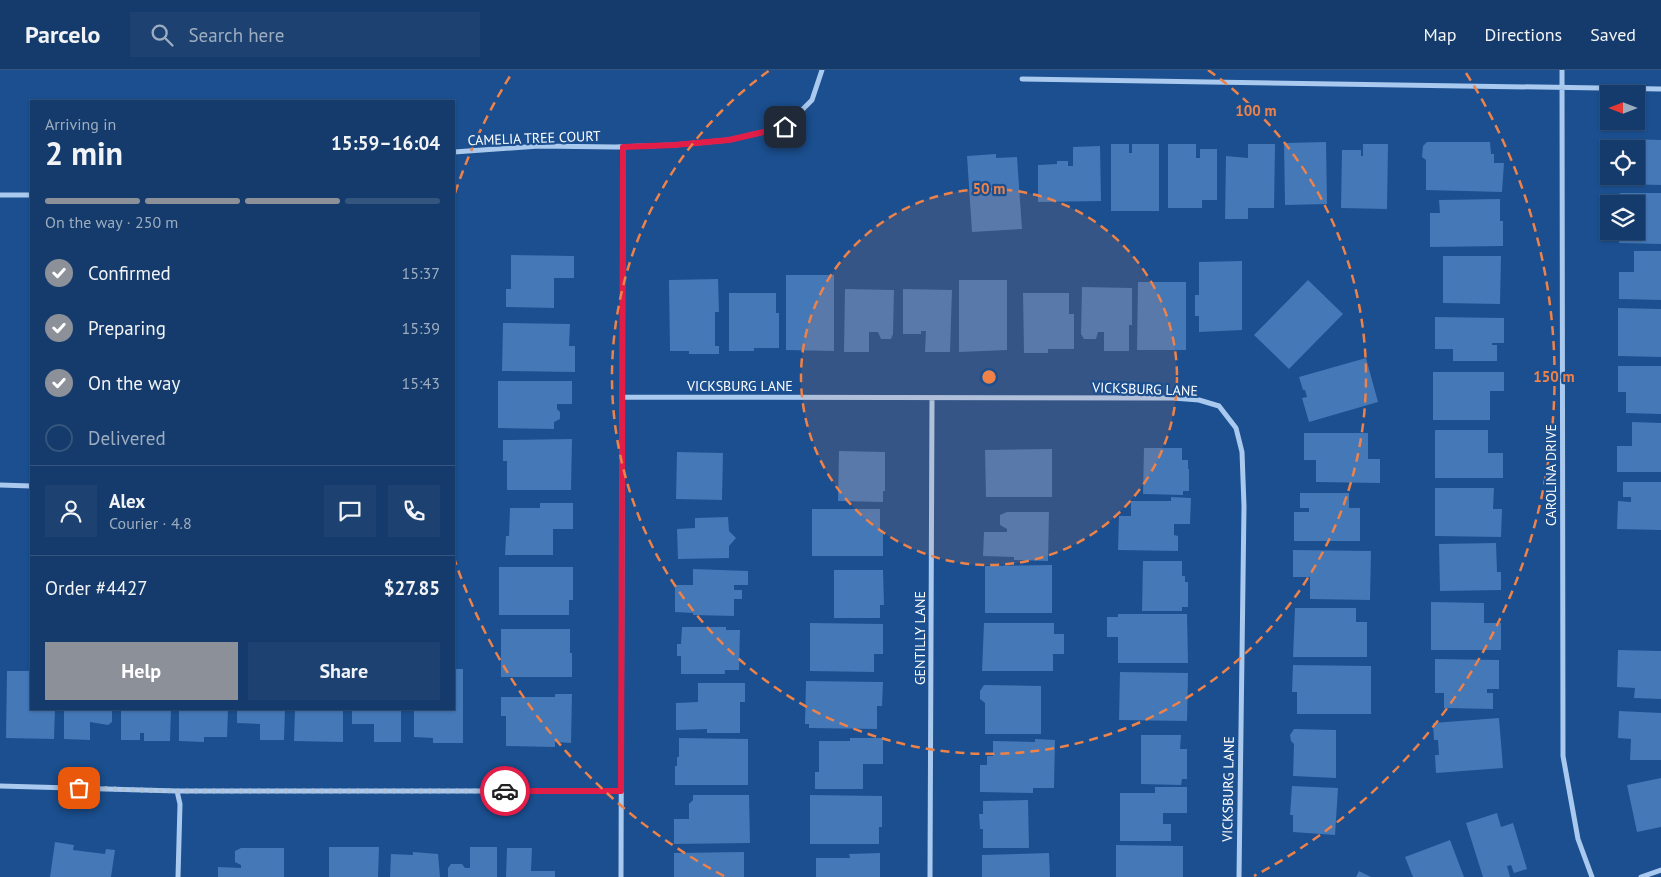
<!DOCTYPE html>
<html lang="en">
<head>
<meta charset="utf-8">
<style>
	body { margin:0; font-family:"PT Sans",sans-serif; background:#1d4271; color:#f1f3f6; height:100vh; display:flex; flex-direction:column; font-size:19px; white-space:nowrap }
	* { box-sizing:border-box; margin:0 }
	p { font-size:16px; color:#9dadc1 }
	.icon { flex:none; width:28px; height:28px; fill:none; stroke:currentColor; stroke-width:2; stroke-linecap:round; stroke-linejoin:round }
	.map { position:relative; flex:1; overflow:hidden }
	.panel { position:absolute; left:30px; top:30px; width:425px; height:610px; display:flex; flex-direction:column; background:#143b6b; border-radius:0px; box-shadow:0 1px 4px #0004,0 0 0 1px #33557e }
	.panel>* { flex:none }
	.needle { width:32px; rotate:270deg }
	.controls { position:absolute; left:1600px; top:15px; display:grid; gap:10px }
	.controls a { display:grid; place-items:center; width:45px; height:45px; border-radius:0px; background:#143b6b; box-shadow:0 1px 4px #0004,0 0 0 1px #33557e; font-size:25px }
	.pin { position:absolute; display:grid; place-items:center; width:42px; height:42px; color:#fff; margin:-21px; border-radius:10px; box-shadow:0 2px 8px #0006 }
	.courier { position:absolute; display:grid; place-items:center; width:50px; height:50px; margin:-25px; border:4px solid #e11d48; border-radius:50%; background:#fff; color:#222; box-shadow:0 1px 6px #0007 }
	.overview em { font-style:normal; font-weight:600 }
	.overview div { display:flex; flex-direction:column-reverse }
	.overview { display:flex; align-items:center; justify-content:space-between; height:85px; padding:0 15px }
	h1 { font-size:32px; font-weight:600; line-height:38px }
	.bar { display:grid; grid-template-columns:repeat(4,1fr); gap:8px 5px; align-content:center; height:60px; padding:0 15px }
	.bar i { height:6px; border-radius:4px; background:#33557e }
	.bar .on { background:#8c9099 }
	.bar p { grid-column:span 4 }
	.line { display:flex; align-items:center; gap:12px; padding:0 15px; border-top:1px solid #33557e }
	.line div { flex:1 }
	.round { display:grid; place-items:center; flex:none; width:52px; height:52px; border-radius:0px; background:#1d4271 }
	ol { padding:0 15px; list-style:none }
	li { display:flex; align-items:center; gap:15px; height:55px }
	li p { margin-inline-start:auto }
	li .icon { padding:5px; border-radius:50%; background:#8c9099; color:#fff; stroke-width:4 }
	li:last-child { color:#9dadc1 }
	li i { width:28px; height:28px; border:2px solid #33557e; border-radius:50% }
	.cta { display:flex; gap:10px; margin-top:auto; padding:10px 15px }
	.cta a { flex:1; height:58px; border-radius:0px; background:#8c9099; color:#fff; font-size:20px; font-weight:600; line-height:58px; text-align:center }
	.cta a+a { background:#1d4271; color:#f1f3f6 }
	header { display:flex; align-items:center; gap:30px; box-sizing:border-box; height:70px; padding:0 25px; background:#143b6b; border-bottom:1px solid #33557e }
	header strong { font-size:24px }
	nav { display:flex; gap:28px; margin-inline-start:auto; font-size:18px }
	.search { width:350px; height:45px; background:#1d4271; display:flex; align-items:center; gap:12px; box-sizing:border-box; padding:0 18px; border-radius:0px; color:#9dadc1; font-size:19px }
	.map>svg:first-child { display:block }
</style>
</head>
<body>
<header>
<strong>Parcelo</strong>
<div class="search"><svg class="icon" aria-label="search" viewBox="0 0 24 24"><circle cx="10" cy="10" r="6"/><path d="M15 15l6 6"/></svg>Search here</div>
<nav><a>Map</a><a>Directions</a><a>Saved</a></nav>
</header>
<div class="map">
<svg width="1661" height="807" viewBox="0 0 1661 807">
	<rect width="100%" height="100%" fill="#1b4f8f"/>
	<!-- building -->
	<path fill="#4478b7" d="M1626 69 1661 70V115L1620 114V106H1636V79H1624V74L1626 72Z
		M1326 72 1327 134 1285 135 1284 73Z
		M1427 72H1490L1491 84H1494V93H1504L1502 122 1426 120V90L1422 87 1423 76Z
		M1111 74H1129V83H1132V74H1159V141H1111Z
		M1168 74H1196V88H1200V79H1217V130H1202V138H1168Z
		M1248 74H1275L1274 138H1248V149H1225L1226 86 1248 88Z
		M1363 74H1388L1387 139 1341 138 1342 80H1361V86H1363Z
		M1100 76 1101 131 1038 132V95L1057 94V91H1068V96H1073V77Z
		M996 84V88L1017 87 1022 159 972 162 967 86Z
		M1620 123H1661V174L1619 173 1620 161H1636V134H1620Z
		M1500 129V151H1503V176L1430 177V143H1440L1439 130Z
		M1634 181H1661V230L1619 229V202H1634Z
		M511 185 574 186V208H554V238L506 237V219H511Z
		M1443 186H1501L1500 234 1443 233Z
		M1242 191V260L1199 262V246H1195V225H1199V192Z
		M786 205H834V281L786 280Z
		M718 209 719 242H715V276H719V284H689V281H670L669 210Z
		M959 210H1007V280L959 282Z
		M1308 210 1343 244 1289 299 1254 265Z
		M1138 212H1186V280H1137Z
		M1082 217 1132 218V255H1129V281H1104V262H1098L1096 269H1084L1081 264Z
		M845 219 894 220 893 264 891 269H881L878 262H869V282H844Z
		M903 219 952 220 950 282H925L926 261H921V264H903Z
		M729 223H776V243H779V278H754V281H729Z
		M1023 223H1069V244H1074V279H1048V283H1024Z
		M1618 238 1661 239V287L1618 286Z
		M1435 247 1504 248V273H1492V275H1497V291H1453V279H1435Z
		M503 253 570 254 569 276H575V302L502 301Z
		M1366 288 1378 332 1309 352 1302 328 1307 327 1305 320H1303L1299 307Z
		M1618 296H1661V344L1626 343V322H1618Z
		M1433 302H1504V321H1490V350H1433Z
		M498 311H572V334H557V339L560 342V349L554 352V359L498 358Z
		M1632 352 1661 353V402H1617V376H1632Z
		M1435 360H1488V383H1503V408H1435Z
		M1304 363H1368V389H1380V413L1316 412V390H1304Z
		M572 369 571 420H507V391H503V370Z
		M1144 378H1182V390H1188V399H1189V421H1183V425L1143 424Z
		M1052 379V427H986L985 380Z
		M839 381 885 382V421H883V432L838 431Z
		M677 382 723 383 722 430 676 429Z
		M1623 412H1661V460L1617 459 1618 431 1631 432V427H1623Z
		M1435 418H1494L1493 439H1502L1501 467 1435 466Z
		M1300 423H1349V438H1360V471H1294V442H1309V438H1300Z
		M1171 427 1191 428 1190 454H1174V465L1178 466V481L1118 480 1119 446H1131V431H1171Z
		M540 433H573V459H553V485H505L506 466H509L510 438H540Z
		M812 439H880V460H883V486H812Z
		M1007 442H1049L1048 491 1014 490V487L983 486 984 462H1007V459L1000 455V445Z
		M728 447 729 461 736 468 729 476V488L678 489 677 459 695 458V448Z
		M1496 473 1497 502H1501V520L1440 521 1439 474Z
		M1293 480 1371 481 1370 530 1310 529V507H1293Z
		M1143 491H1182V506H1185V512H1188V537H1182V541H1142Z
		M1052 495V543H985V496Z
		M499 497H573V530H569V545H499Z
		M693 499 748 501V515H734V520H742V529H734V546L693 545V543L675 542V515H693Z
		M834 500H883L884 535H880V548H834Z
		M1431 532 1484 533V553H1501V580H1431Z
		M1295 538H1356V552H1367V587H1293Z
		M1118 544H1187L1188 593H1118V567H1107V547H1118Z
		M810 553 883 554V584H874V602L810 601Z
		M984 553H1054V564H1064V584H1053V601H982Z
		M682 557H726V560H740L739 600H725V604H681V586H677V574H681Z
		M501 559H570V583H572V607H501Z
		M1618 580 1661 581V629L1634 628 1635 618 1617 617Z
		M1435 589 1499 590V619H1487V623H1493V639L1444 638V623H1435Z
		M1293 595 1371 596V644H1297V622H1292Z
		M454 599H463V673H433V668L414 667V639H454Z
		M7 601H31V639H55L54 669 6 668Z
		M1120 602 1188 603 1187 651 1119 650Z
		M806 611 883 612 882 636H877V659L809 658V654H805Z
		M698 613H745V632H740V663H707V659L676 660V633L698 632Z
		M984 615 1041 616V664H985V633L980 629V621Z
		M555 624H572L571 673 555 672V677L506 676V646H501V627H555Z
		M64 639H112V652L108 655 90 652V670L64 669Z
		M121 639H171L170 671H144V663H140V670H121Z
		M179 639H228L227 667H204V672L179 671Z
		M237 639H285L284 670H260V654L237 653Z
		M295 639H343V672L294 671Z
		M352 639H401V672H374V654H352Z
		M1619 641 1661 643V690H1630L1631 669 1618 668Z
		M1499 648 1503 698 1436 703 1435 685H1439L1438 670H1434L1433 653Z
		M1294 659 1336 660V708L1293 706 1294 674 1291 671 1290 665Z
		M1141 665H1181L1180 679H1187V709H1182L1181 715 1141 714Z
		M679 668 748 669V715H675V696H677V687H679Z
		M850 668H883V694H863V719H815V702H819V671H850Z
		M1035 669 1055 670 1054 718H1033V723L980 722V695H987V686H993V671L1035 672Z
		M1661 708V757L1637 762 1627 715Z
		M1292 716 1338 718 1335 765 1293 762V745H1290Z
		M1155 717H1187V743H1163V754H1171V771H1120V723H1155Z
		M693 725H749L750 773 674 774V749H689V734L693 730Z
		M810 725 882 726V757H879V774H810Z
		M1028 730 1029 778H983V759H980L979 744H983V731Z
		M1497 743 1501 757 1513 753 1527 799 1514 803 1511 795 1507 796 1510 807H1483L1466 753Z
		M1450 770 1464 807H1413L1405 787Z
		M55 772 74 775 73 780 105 784 106 779 115 780 111 807H50Z
		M1116 775 1183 776V807H1116Z
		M329 777H379L378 807H329Z
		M470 777H497V807H448V798L451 794H462L465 798H470Z
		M241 778H284V807H218V797L241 798V795L235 792V781Z
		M507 778H532L531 801H555V807H506Z
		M413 782 438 784 440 807H390L391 784 413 785Z
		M744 782V807H674V783Z
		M880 783V807H816V788H850L849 784Z
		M1049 783 1050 807H982V785Z
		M1359 801 1371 807H1356Z"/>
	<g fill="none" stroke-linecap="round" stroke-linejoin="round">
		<!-- minor -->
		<path stroke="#a9c9ee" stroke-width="5" d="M1562 0 1563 686 1578 769 1592 807
			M1022 9 1661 19
			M454 82 539 76 615 77 674 75 729 70 785 57 812 30 822 0
			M0 125H31
			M623 327 1173 328 1199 330 1219 336 1236 358 1242 382 1244 436 1239 807
			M0 415 31 416
			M0 716 177 721H621
			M177 721 180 734 178 807
			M621 807 623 77
			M930 807 932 329
			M1641 807 1661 800"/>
	</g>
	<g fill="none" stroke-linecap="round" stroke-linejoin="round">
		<!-- done -->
		<path stroke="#afc1d8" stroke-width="5" stroke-dasharray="0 9" d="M79 718 177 721H505"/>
		<!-- route -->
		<path stroke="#e11d48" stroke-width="6" d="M505 721H621L623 77 674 75 729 70 785 57"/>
	</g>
	<!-- distance rings -->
	<circle cx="989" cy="307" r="188" fill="#ee8249" fill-opacity=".12"/>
	<g fill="none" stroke="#ee8249" stroke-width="2.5" stroke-dasharray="9 6">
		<circle cx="989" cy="307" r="188"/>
		<path d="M1208 0A377 377 0 1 1 770 0"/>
		<path d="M724 806A565 565 0 0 1 455 491M455 123A565 565 0 0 1 512 3M1466 3A565 565 0 0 1 1254 806"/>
	</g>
	<g text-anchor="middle" stroke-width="4.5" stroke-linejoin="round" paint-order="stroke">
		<!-- street labels -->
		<g font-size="14" fill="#fff" stroke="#1b4f8f">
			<text transform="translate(534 68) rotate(-2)" y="5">CAMELIA TREE COURT</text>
			<text x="740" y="321">VICKSBURG LANE</text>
			<text transform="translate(1145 319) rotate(2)" y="5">VICKSBURG LANE</text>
			<text transform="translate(1551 405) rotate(-90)" y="5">CAROLINA DRIVE</text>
			<text transform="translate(920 568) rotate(-90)" y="5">GENTILLY LANE</text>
			<text transform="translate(1228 719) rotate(-89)" y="5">VICKSBURG LANE</text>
		</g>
	</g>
	<circle cx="989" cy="307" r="8" fill="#ee8249" stroke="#1b4f8f" stroke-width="2.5"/>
	<g font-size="15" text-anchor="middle" font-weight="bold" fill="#ee8249" stroke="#1b4f8f" stroke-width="4.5" stroke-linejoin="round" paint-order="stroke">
		<text x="1256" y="46">100 m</text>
		<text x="989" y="124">50 m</text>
		<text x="1554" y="312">150 m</text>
	</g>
</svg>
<div class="controls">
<a><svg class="needle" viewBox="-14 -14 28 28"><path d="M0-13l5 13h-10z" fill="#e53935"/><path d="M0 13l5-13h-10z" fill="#9dadc1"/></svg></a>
<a><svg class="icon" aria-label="locate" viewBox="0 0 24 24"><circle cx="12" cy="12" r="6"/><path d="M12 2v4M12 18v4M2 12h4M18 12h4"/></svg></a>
<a><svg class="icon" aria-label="layers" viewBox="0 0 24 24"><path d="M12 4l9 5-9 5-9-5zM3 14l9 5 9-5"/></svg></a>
</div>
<div class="pin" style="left:79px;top:718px;background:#ea580c"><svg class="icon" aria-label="bag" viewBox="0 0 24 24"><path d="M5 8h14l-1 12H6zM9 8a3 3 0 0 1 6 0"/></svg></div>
<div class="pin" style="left:785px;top:57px;background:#1f2937"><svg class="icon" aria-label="home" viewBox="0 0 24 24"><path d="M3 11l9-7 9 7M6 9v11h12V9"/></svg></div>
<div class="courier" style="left:505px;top:721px"><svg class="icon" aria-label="car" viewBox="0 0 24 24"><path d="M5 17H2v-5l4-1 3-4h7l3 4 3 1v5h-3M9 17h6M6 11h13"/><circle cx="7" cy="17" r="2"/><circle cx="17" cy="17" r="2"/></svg></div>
<section class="panel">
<div class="overview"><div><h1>2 min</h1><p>Arriving in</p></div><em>15:59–16:04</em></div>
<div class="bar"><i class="on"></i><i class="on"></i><i class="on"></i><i></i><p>On the way · 250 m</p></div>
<ol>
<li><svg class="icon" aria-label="check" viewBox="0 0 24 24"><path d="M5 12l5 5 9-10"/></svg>Confirmed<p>15:37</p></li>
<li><svg class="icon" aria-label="check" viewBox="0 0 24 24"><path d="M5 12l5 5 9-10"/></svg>Preparing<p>15:39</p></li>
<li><svg class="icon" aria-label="check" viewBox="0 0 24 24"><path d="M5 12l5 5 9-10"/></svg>On the way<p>15:43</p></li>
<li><i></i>Delivered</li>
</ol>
<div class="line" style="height:90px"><a class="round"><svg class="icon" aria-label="person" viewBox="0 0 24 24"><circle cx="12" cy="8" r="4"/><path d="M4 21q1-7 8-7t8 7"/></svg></a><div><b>Alex</b><p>Courier · 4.8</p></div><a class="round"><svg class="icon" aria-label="chat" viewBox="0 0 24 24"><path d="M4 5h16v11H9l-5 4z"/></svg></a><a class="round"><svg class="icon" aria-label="phone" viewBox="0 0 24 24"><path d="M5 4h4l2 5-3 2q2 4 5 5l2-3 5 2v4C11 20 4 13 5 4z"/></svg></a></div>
<div class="line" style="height:65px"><div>Order #4427</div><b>$27.85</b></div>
<div class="cta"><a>Help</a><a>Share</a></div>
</section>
</div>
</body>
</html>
